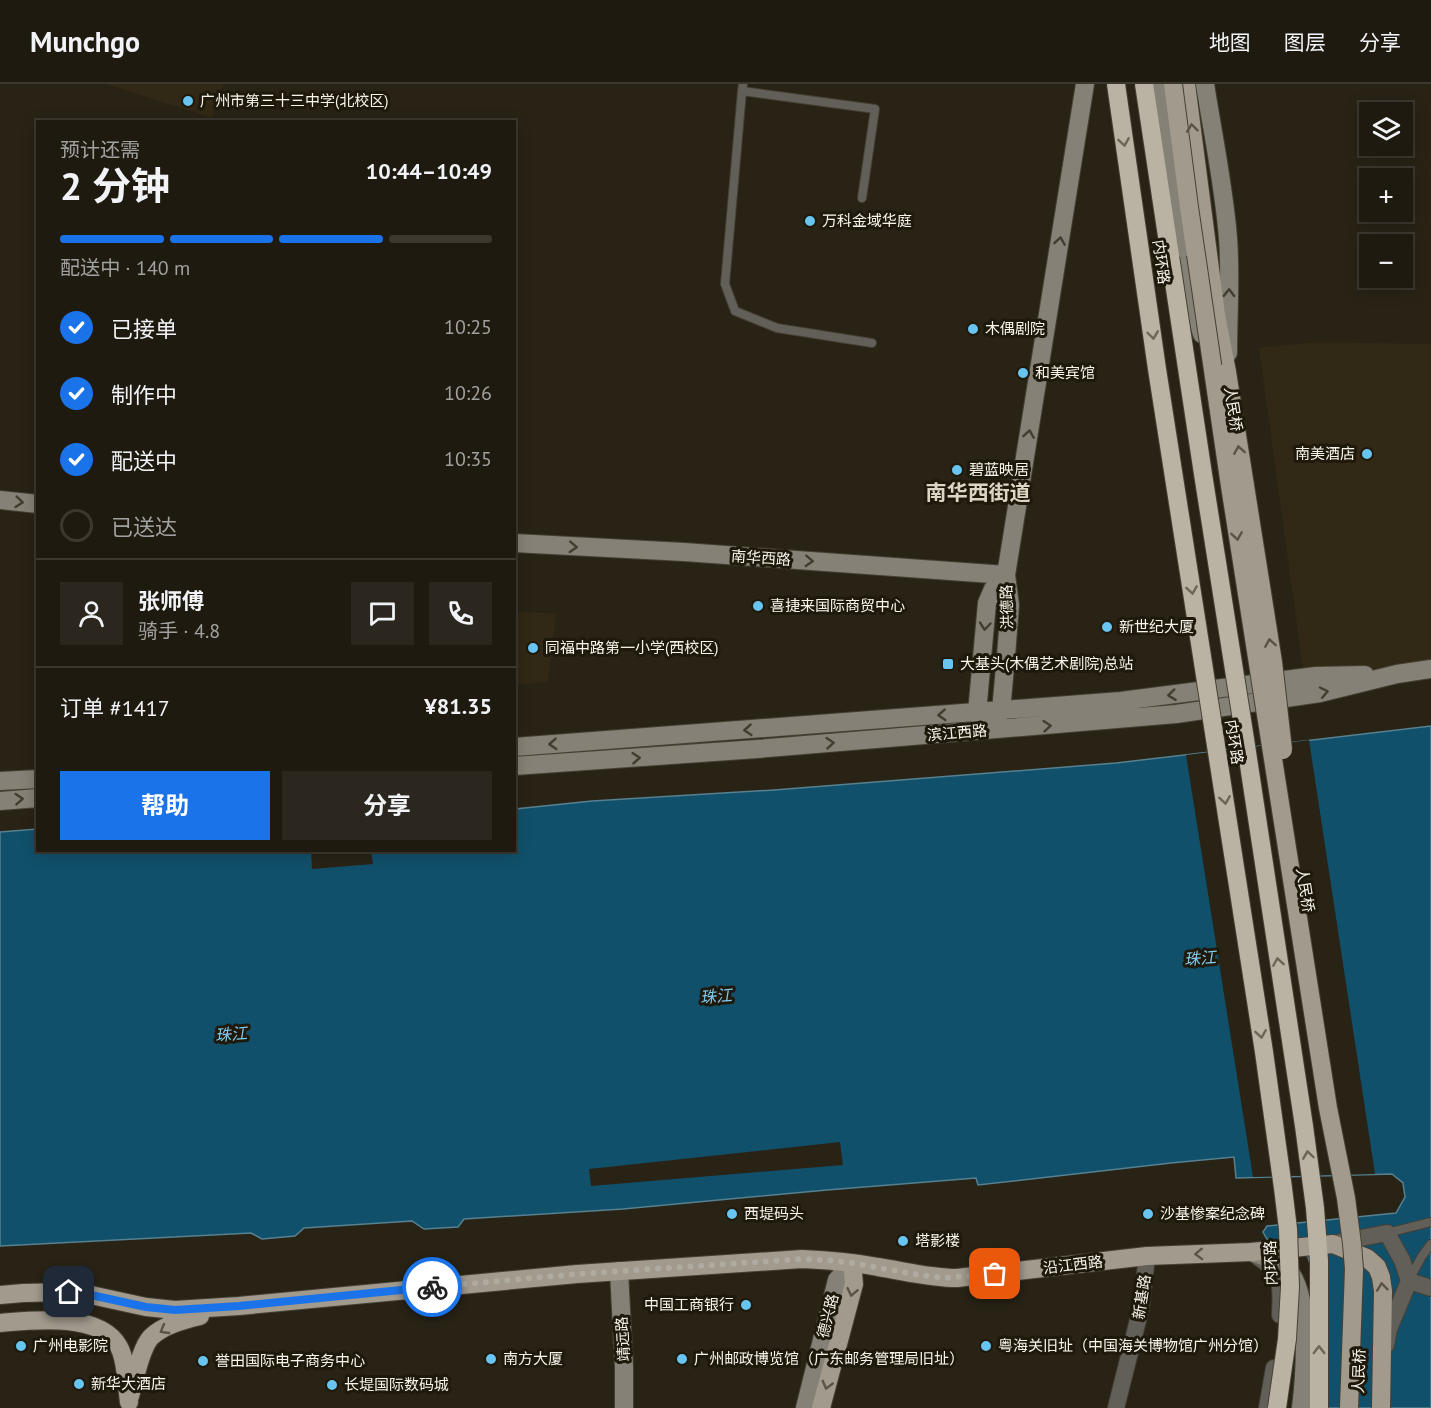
<!DOCTYPE html>
<html lang="zh">
<head>
<meta charset="utf-8">
<style>
	body { margin:0; font-family:"PT Sans","Noto Sans SC",sans-serif; background:#2c271e; color:#f1f3f6; height:100vh; display:flex; flex-direction:column; font-size:22px; white-space:nowrap }
	* { box-sizing:border-box; margin:0 }
	p { font-size:20px; color:#a1a19f }
	.icon { flex:none; width:33px; height:33px; fill:none; stroke:currentColor; stroke-width:2; stroke-linecap:round; stroke-linejoin:round }
	.map { position:relative; flex:1; overflow:hidden }
	.side { position:absolute; left:36px; top:36px; width:480px; height:732px; display:flex; flex-direction:column; background:#1f1a10; border-radius:0px; box-shadow:0 3px 15px #0003,0 0 0 2px #3c3830 }
	.side>* { flex:none }
	.buttons { position:absolute; left:1359px; top:18px; display:grid; gap:12px }
	.buttons a { display:grid; place-items:center; width:54px; height:54px; border-radius:0px; background:#1f1a10; box-shadow:0 3px 15px #0003,0 0 0 2px #3c3830; font-size:30px }
	.pin { position:absolute; display:grid; place-items:center; width:51px; height:51px; color:#fff; margin:-26px; border-radius:12px; box-shadow:0 3px 9px #0006 }
	.courier { position:absolute; display:grid; place-items:center; width:60px; height:60px; margin:-30px; border:4px solid #1a73e8; border-radius:50%; background:#fff; color:#222; box-shadow:0 2px 8px #0007 }
	.overview em { font-style:normal; font-weight:700 }
	.overview div { display:flex; flex-direction:column-reverse }
	.overview { display:flex; align-items:center; justify-content:space-between; height:102px; padding:0 24px }
	h1 { font-size:39px; font-weight:700; line-height:45px }
	.bar { display:grid; grid-template-columns:repeat(4,1fr); gap:9px 6px; align-content:center; height:72px; padding:0 24px }
	.bar i { height:8px; border-radius:4px; background:#3c3830 }
	.bar .on { background:#1a73e8 }
	.bar p { grid-column:span 4 }
	.line { display:flex; align-items:center; gap:15px; padding:0 24px; border-top:2px solid #3c3830 }
	.line div { flex:1 }
	.round { display:grid; place-items:center; flex:none; width:63px; height:63px; border-radius:0px; background:#2c271e }
	ol { padding:0 24px; list-style:none }
	li { display:flex; align-items:center; gap:18px; height:66px }
	li p { margin-inline-start:auto }
	li .icon { padding:6px; border-radius:50%; background:#1a73e8; color:#fff; stroke-width:4 }
	li:last-child { color:#a1a19f }
	li i { width:33px; height:33px; border:3px solid #3c3830; border-radius:50% }
	.action { display:flex; gap:12px; margin-top:auto; padding:12px 24px }
	.action a { flex:1; height:69px; border-radius:0px; background:#1a73e8; color:#fff; font-size:24px; font-weight:700; line-height:69px; text-align:center }
	.action a+a { background:#2c271e; color:#f1f3f6 }
	header { display:flex; align-items:center; gap:36px; box-sizing:border-box; height:84px; padding:0 30px; background:#1f1a10; border-bottom:2px solid #3c3830 }
	header strong { font-size:28px }
	nav { display:flex; gap:33px; margin-inline-start:auto; font-size:21px }
	.map>svg:first-child { display:block }
</style>
</head>
<body>
<header>
<strong>Munchgo</strong>
<nav><a>地图</a><a>图层</a><a>分享</a></nav>
</header>
<div class="map">
<svg width="1431" height="1324" viewBox="0 0 1431 1324">
	<rect width="100%" height="100%" fill="#292316"/>
	<!-- built -->
	<path fill="#312815" d="M106 0H223L212 34Z
		M1315 258 1431 260V580L1397 585 1303 586 1259 264Z
		M515 528 556 529 548 598 515 601Z"/>
	<!-- water -->
	<path fill="#11506a" stroke="#568191" stroke-width="1.5" d="M1431 642V1324H1309L1312 1187 1308 1173 1294 1159 1267 1155 1263 1148 1267 1142 1396 1129 1405 1113 1403 1099 1392 1090 1236 1094 1234 1073 1171 1079 978 1101 976 1094 827 1106 623 1125 464 1135 458 1143 424 1145 412 1137 304 1144 295 1152 262 1155 251 1149 0 1162V748L37 745 38 766H514L515 725 592 717 774 706 1116 679Z"/>
	<!-- pier -->
	<path fill="#292316" d="M1309 656 1375 1090 1253 1093 1186 671Z
		M311 767H371L373 780 312 785Z
		M840 1058 843 1081 591 1102 589 1085Z"/>
	<g fill="none" stroke-linecap="round" stroke-linejoin="round">
		<!-- lane casing -->
		<g stroke="#464034" stroke-width="10">
			<path id="lane" d="M743 0 742 7 875 25 862 114
				M742 7 725 200 735 227 777 244 872 259
				M1387 1149 1431 1138
				M1409 1196 1422 1172 1431 1160"/>
		</g>
		<!-- street casing -->
		<g stroke="#464034" stroke-width="18">
			<path id="street" d="M1340 1158 1387 1149 1402 1176 1409 1197 1389 1245 1386 1261
				M1258 1173C1284 1190 1281 1203 1280 1231
				M1409 1197 1431 1204
				M1116 1324 1141 1224 1147 1172
				M1267 1324 1274 1284"/>
		</g>
		<!-- secondary casing -->
		<g stroke="#464034" stroke-width="20">
			<path id="secondary" d="M1205 0C1213 51 1224 103 1228 154 1231 192 1228 231 1228 269
				M1182 164 1193 219 1202 250
				M0 416 38 420
				M514 459 684 468 1006 491
				M983 637 977 629 987 519 993 505 1006 491
				M995 637 1001 627 1006 572 1010 521 1006 491 1085 0
				M514 663 1121 617 1316 592 1365 591
				M514 682 757 665 1176 630 1320 609 1397 590 1431 585
				M0 697 38 695
				M0 717 38 714
				M1251 1168C1262 1172 1276 1175 1285 1183 1312 1205 1305 1291 1301 1324
				M619 1187 624 1283V1324
				M805 1324 837 1196 852 1179"/>
		</g>
		<!-- primary casing -->
		<g stroke="#464034" stroke-width="20">
			<path id="primary" d="M1186 0 1216 231 1227 288
				M0 1211 23 1209 69 1208 91 1211 146 1223 175 1226 239 1222 577 1190 802 1175C827 1176 852 1178 878 1183 904 1187 930 1194 957 1194L1147 1172 1251 1168 1333 1160 1367 1174 1377 1183 1381 1193 1383 1207 1381 1324
				M0 1239C33 1236 100 1228 119 1263 126 1275 127 1304 129 1318
				M130 1312C135 1296 140 1265 151 1253 164 1241 183 1236 200 1232
				M821 1324 854 1200 852 1179"/>
		</g>
		<!-- highway casing -->
		<g stroke="#464034" stroke-width="20">
			<path id="highway" d="M1245 655 1304 1042 1315 1124 1319 1177V1324"/>
		</g>
		<!-- lane -->
		<use href="#lane" stroke="#625f58" stroke-width="8"/>
		<!-- street -->
		<use href="#street" stroke="#625f58" stroke-width="16"/>
		<!-- secondary -->
		<use href="#secondary" stroke="#858176" stroke-width="18"/>
		<!-- primary -->
		<use href="#primary" stroke="#a19a8d" stroke-width="18"/>
		<!-- highway -->
		<use href="#highway" stroke="#bab2a2" stroke-width="18"/>
		<!-- secondary-bridge casing -->
		<g stroke="#464034" stroke-width="20" stroke-linecap="butt">
			<path id="secondary-bridge" d="M1156 0 1182 164"/>
		</g>
		<!-- primary-bridge casing -->
		<g stroke="#464034" stroke-width="20" stroke-linecap="butt">
			<path id="primary-bridge" d="M1173 0 1189 123 1230 402 1328 1024 1346 1114 1352 1160 1354 1185 1349 1324
				M1227 288 1273 578 1283 666"/>
		</g>
		<!-- highway-bridge casing -->
		<g stroke="#464034" stroke-width="20" stroke-linecap="butt">
			<path id="highway-bridge" d="M1116 0 1157 285 1264 968 1283 1104 1288 1145 1290 1203 1287 1255 1277 1324
				M1144 0 1203 390 1245 655"/>
		</g>
		<!-- secondary-bridge -->
		<use href="#secondary-bridge" stroke="#858176" stroke-width="18"/>
		<!-- primary-bridge -->
		<use href="#primary-bridge" stroke="#a19a8d" stroke-width="18"/>
		<!-- highway-bridge -->
		<use href="#highway-bridge" stroke="#bab2a2" stroke-width="18"/>
	</g>
	<!-- one-way arrows -->
	<defs><path id="oneway-chevron" d="M-2-3.5L2.5 0L-2 3.5" fill="none" stroke-width="1.6" stroke-linecap="round" stroke-linejoin="round" transform="scale(1.5)"/></defs>
	<g stroke="#5a5346">
		<use href="#oneway-chevron" transform="translate(1192 44) rotate(-97)"/>
		<use href="#oneway-chevron" transform="translate(1239 366) rotate(-99)"/>
		<use href="#oneway-chevron" transform="translate(1237 452) rotate(81)"/>
		<use href="#oneway-chevron" transform="translate(1270 559) rotate(-99)"/>
		<use href="#oneway-chevron" transform="translate(1199 1170) rotate(178)"/>
		<use href="#oneway-chevron" transform="translate(1382 1203) rotate(-96)"/>
		<use href="#oneway-chevron" transform="translate(852 1208) rotate(102)"/>
		<use href="#oneway-chevron" transform="translate(164 1246) rotate(150)"/>
		<use href="#oneway-chevron" transform="translate(827 1301) rotate(105)"/>
	</g>
	<g stroke="#6c6657">
		<use href="#oneway-chevron" transform="translate(1124 58) rotate(81)"/>
		<use href="#oneway-chevron" transform="translate(1153 251) rotate(82)"/>
		<use href="#oneway-chevron" transform="translate(1192 506) rotate(81)"/>
		<use href="#oneway-chevron" transform="translate(1225 716) rotate(81)"/>
		<use href="#oneway-chevron" transform="translate(1278 878) rotate(-99)"/>
		<use href="#oneway-chevron" transform="translate(1261 950) rotate(81)"/>
		<use href="#oneway-chevron" transform="translate(1308 1071) rotate(-98)"/>
		<use href="#oneway-chevron" transform="translate(1319 1266) rotate(-90)"/>
	</g>
	<g stroke="#433d31">
		<use href="#oneway-chevron" transform="translate(1060 157) rotate(-81)"/>
		<use href="#oneway-chevron" transform="translate(1229 209) rotate(-89)"/>
		<use href="#oneway-chevron" transform="translate(1029 350) rotate(-81)"/>
		<use href="#oneway-chevron" transform="translate(19 418) rotate(6)"/>
		<use href="#oneway-chevron" transform="translate(573 463) rotate(3)"/>
		<use href="#oneway-chevron" transform="translate(809 477) rotate(3)"/>
		<use href="#oneway-chevron" transform="translate(985 542) rotate(95)"/>
		<use href="#oneway-chevron" transform="translate(1324 608) rotate(-12)"/>
		<use href="#oneway-chevron" transform="translate(1172 611) rotate(173)"/>
		<use href="#oneway-chevron" transform="translate(942 631) rotate(176)"/>
		<use href="#oneway-chevron" transform="translate(1047 642) rotate(-5)"/>
		<use href="#oneway-chevron" transform="translate(748 646) rotate(176)"/>
		<use href="#oneway-chevron" transform="translate(830 659) rotate(-5)"/>
		<use href="#oneway-chevron" transform="translate(553 660) rotate(176)"/>
		<use href="#oneway-chevron" transform="translate(636 674) rotate(-4)"/>
		<use href="#oneway-chevron" transform="translate(19 715) rotate(-4)"/>
	</g>
	<g fill="none" stroke-linecap="round" stroke-linejoin="round">
		<!-- done -->
		<path stroke="#b0aba0" stroke-width="6" stroke-dasharray="0 10.8" d="M432 1203 577 1190 802 1175 825 1176 852 1179 914 1190 944 1194 995 1190"/>
		<!-- route -->
		<path stroke="#1a73e8" stroke-width="8" d="M69 1208 91 1211 146 1223 175 1226 239 1222 432 1203"/>
	</g>
	<!-- markers -->
	<g fill="#68c4f0" stroke="#1f190c" stroke-width="2">
		<circle cx="188" cy="17" r="6"/>
		<circle cx="810" cy="137" r="6"/>
		<circle cx="973" cy="245" r="6"/>
		<circle cx="1023" cy="289" r="6"/>
		<circle cx="1367" cy="370" r="6"/>
		<circle cx="957" cy="386" r="6"/>
		<circle cx="758" cy="522" r="6"/>
		<circle cx="1107" cy="543" r="6"/>
		<circle cx="533" cy="564" r="6"/>
		<rect x="942" y="574" width="12" height="12" rx="3"/>
		<circle cx="732" cy="1130" r="6"/>
		<circle cx="1148" cy="1130" r="6"/>
		<circle cx="903" cy="1157" r="6"/>
		<circle cx="746" cy="1221" r="6"/>
		<circle cx="21" cy="1262" r="6"/>
		<circle cx="986" cy="1262" r="6"/>
		<circle cx="491" cy="1275" r="6"/>
		<circle cx="682" cy="1275" r="6"/>
		<circle cx="203" cy="1277" r="6"/>
		<circle cx="79" cy="1300" r="6"/>
		<circle cx="332" cy="1301" r="6"/>
	</g>
	<g text-anchor="middle" stroke-width="6" stroke-linejoin="round" paint-order="stroke">
		<!-- poi labels -->
		<g font-size="15" fill="#f8f4eb" stroke="#1f190c" text-anchor="start">
			<text x="200" y="22">广州市第三十三中学(北校区)</text>
			<text x="822" y="142">万科金域华庭</text>
			<text x="985" y="250">木偶剧院</text>
			<text x="1035" y="294">和美宾馆</text>
			<text x="1355" y="375" text-anchor="end">南美酒店</text>
			<text x="969" y="391">碧蓝映居</text>
			<text x="770" y="527">喜捷来国际商贸中心</text>
			<text x="1119" y="548">新世纪大厦</text>
			<text x="545" y="569">同福中路第一小学(西校区)</text>
			<text x="960" y="585">大基头(木偶艺术剧院)总站</text>
			<text x="744" y="1135">西堤码头</text>
			<text x="1160" y="1135">沙基惨案纪念碑</text>
			<text x="915" y="1162">塔影楼</text>
			<text x="734" y="1226" text-anchor="end">中国工商银行</text>
			<text x="33" y="1267">广州电影院</text>
			<text x="998" y="1267">粤海关旧址（中国海关博物馆广州分馆）</text>
			<text x="503" y="1280">南方大厦</text>
			<text x="694" y="1280">广州邮政博览馆（广东邮务管理局旧址）</text>
			<text x="215" y="1282">誉田国际电子商务中心</text>
			<text x="91" y="1305">新华大酒店</text>
			<text x="344" y="1306">长堤国际数码城</text>
		</g>
		<!-- street labels -->
		<g font-size="15" fill="#f8f4eb" stroke="#1f190c">
			<text transform="translate(1161 178) rotate(82)" y="5">内环路</text>
			<text transform="translate(1233 325) rotate(81)" y="5">人民桥</text>
			<text transform="translate(761 474) rotate(4)" y="5">南华西路</text>
			<text transform="translate(1007 523) rotate(-91)" y="5">洪德路</text>
			<text transform="translate(957 649) rotate(-5)" y="5">滨江西路</text>
			<text transform="translate(1234 658) rotate(81)" y="5">内环路</text>
			<text transform="translate(1305 806) rotate(81)" y="5">人民桥</text>
			<text transform="translate(1271 1179) rotate(-92)" y="5">内环路</text>
			<text transform="translate(1073 1181) rotate(-7)" y="5">沿江西路</text>
			<text transform="translate(1142 1213) rotate(-81)" y="5">新基路</text>
			<text transform="translate(828 1232) rotate(-76)" y="5">德兴路</text>
			<text transform="translate(623 1255) rotate(-93)" y="5">靖远路</text>
			<text transform="translate(1359 1287) rotate(-88)" y="5">人民桥</text>
		</g>
		<!-- water labels -->
		<g font-size="16" font-style="italic" fill="#81ccf2" stroke="#1f190c">
			<text transform="translate(1200 874) rotate(-5)" y="6">珠江</text>
			<text transform="translate(716 912) rotate(-5)" y="6">珠江</text>
			<text transform="translate(231 950) rotate(-5)" y="6">珠江</text>
		</g>
		<!-- district labels -->
		<g font-size="21" font-weight="bold" fill="#ddd5c4" stroke="#1f190c">
			<text x="978" y="416">南华西街道</text>
		</g>
	</g>
</svg>
<div class="buttons">
<a><svg class="icon" aria-label="layers" viewBox="0 0 24 24"><path d="M12 4l9 5-9 5-9-5zM3 14l9 5 9-5"/></svg></a>
<a>+</a>
<a>−</a>
</div>
<div class="pin" style="left:995px;top:1190px;background:#ea580c"><svg class="icon" aria-label="bag" viewBox="0 0 24 24"><path d="M5 8h14l-1 12H6zM9 8a3 3 0 0 1 6 0"/></svg></div>
<div class="pin" style="left:69px;top:1208px;background:#1f2937"><svg class="icon" aria-label="home" viewBox="0 0 24 24"><path d="M3 11l9-7 9 7M6 9v11h12V9"/></svg></div>
<div class="courier" style="left:432px;top:1203px"><svg class="icon" aria-label="bike" viewBox="0 0 24 24"><circle cx="6" cy="16" r="4"/><circle cx="18" cy="16" r="4"/><path d="M6 16l4-8h5l3 8M10 8l3 8H6M13 5h3"/></svg></div>
<section class="side">
<div class="overview"><div><h1>2 分钟</h1><p>预计还需</p></div><em>10:44–10:49</em></div>
<div class="bar"><i class="on"></i><i class="on"></i><i class="on"></i><i></i><p>配送中 · 140 m</p></div>
<ol>
<li><svg class="icon" aria-label="check" viewBox="0 0 24 24"><path d="M5 12l5 5 9-10"/></svg>已接单<p>10:25</p></li>
<li><svg class="icon" aria-label="check" viewBox="0 0 24 24"><path d="M5 12l5 5 9-10"/></svg>制作中<p>10:26</p></li>
<li><svg class="icon" aria-label="check" viewBox="0 0 24 24"><path d="M5 12l5 5 9-10"/></svg>配送中<p>10:35</p></li>
<li><i></i>已送达</li>
</ol>
<div class="line" style="height:108px"><a class="round"><svg class="icon" aria-label="person" viewBox="0 0 24 24"><circle cx="12" cy="8" r="4"/><path d="M4 21q1-7 8-7t8 7"/></svg></a><div><b>张师傅</b><p>骑手 · 4.8</p></div><a class="round"><svg class="icon" aria-label="chat" viewBox="0 0 24 24"><path d="M4 5h16v11H9l-5 4z"/></svg></a><a class="round"><svg class="icon" aria-label="phone" viewBox="0 0 24 24"><path d="M5 4h4l2 5-3 2q2 4 5 5l2-3 5 2v4C11 20 4 13 5 4z"/></svg></a></div>
<div class="line" style="height:78px"><div>订单 #1417</div><b>¥81.35</b></div>
<div class="action"><a>帮助</a><a>分享</a></div>
</section>
</div>
</body>
</html>
